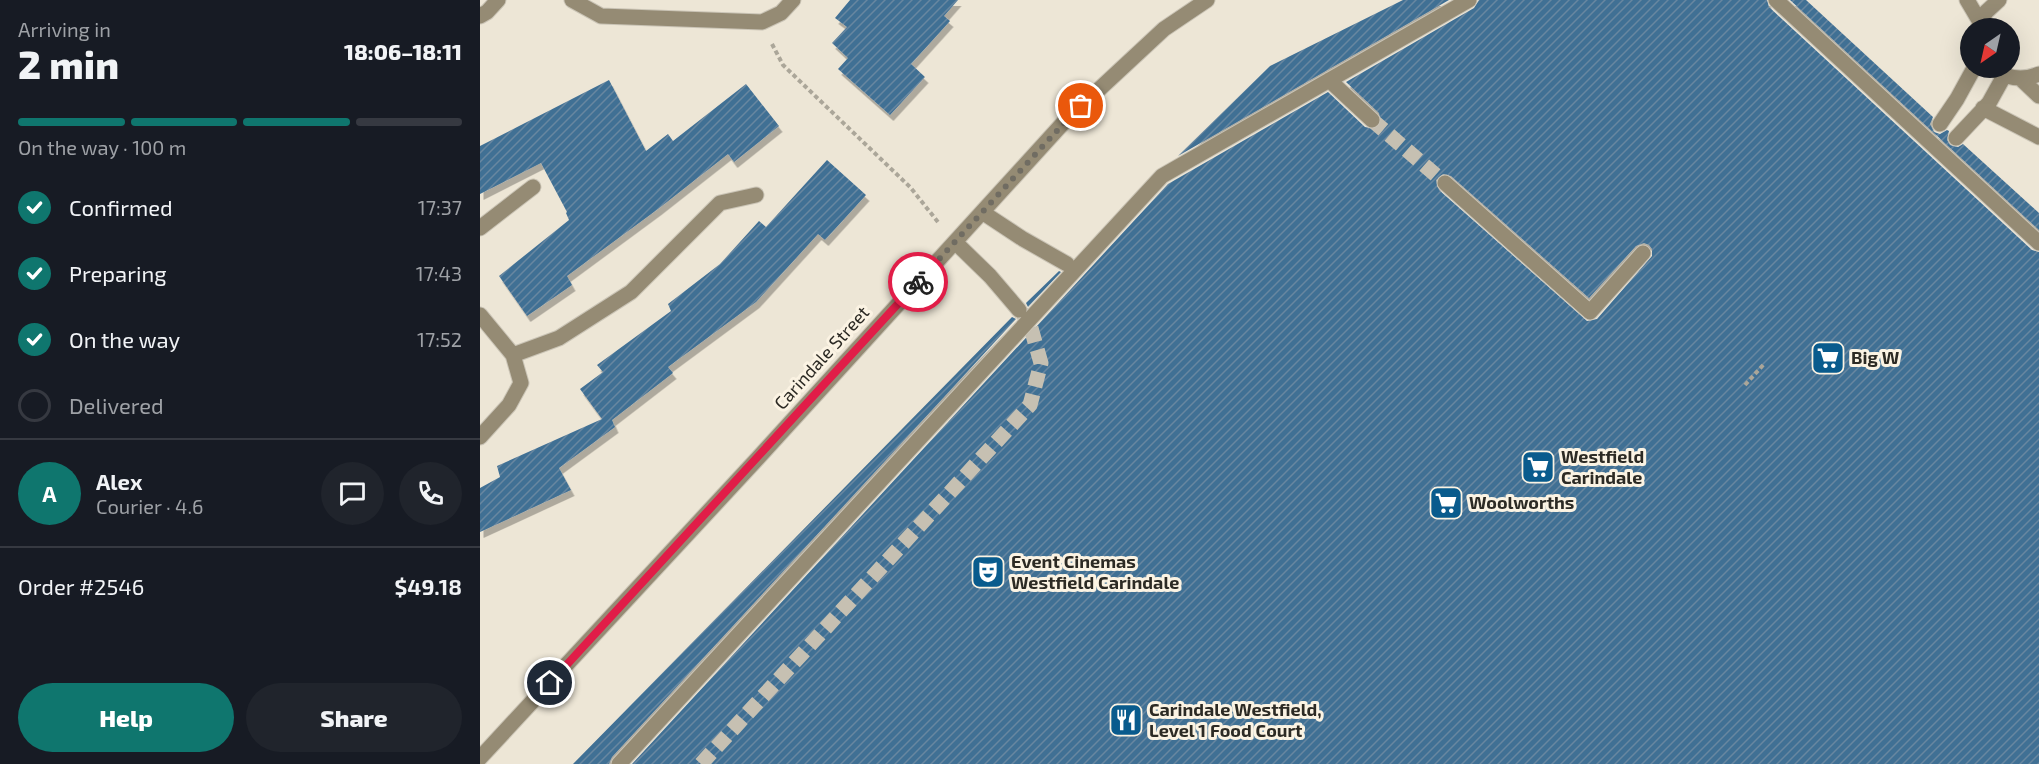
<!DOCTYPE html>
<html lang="en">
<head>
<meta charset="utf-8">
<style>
	body { margin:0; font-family:"Exo 2",sans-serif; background:#20242c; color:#f1f3f6; height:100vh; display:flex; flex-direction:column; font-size:22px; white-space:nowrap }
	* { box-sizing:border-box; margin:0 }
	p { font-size:20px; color:#9ea1a6 }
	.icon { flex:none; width:33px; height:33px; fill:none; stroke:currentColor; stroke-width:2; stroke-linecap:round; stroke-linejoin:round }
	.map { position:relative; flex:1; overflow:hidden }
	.details { display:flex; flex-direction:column; background:#171b24; width:480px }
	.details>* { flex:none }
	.needle { width:39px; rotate:214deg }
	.fabs { position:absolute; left:1480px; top:18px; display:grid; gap:12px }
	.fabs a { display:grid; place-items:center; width:60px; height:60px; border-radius:50%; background:#171b24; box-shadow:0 6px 24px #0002; font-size:30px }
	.pin { position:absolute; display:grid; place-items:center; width:51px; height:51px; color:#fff; margin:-26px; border:3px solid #fff; border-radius:50%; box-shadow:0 2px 6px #0007 }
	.courier { position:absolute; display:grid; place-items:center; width:60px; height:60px; margin:-30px; border:4px solid #e11d48; border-radius:50%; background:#fff; color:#222; box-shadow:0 2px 8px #0007 }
	.headline em { font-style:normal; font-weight:800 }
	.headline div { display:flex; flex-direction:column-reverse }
	.headline { display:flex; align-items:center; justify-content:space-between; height:102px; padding:0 18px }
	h1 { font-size:39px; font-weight:800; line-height:45px }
	.bar { display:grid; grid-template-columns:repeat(4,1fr); gap:9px 6px; align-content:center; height:72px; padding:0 18px }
	.bar i { height:8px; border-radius:4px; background:#363941 }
	.bar .selected { background:#0f766e }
	.bar p { grid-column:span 4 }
	.line { display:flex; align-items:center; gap:15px; padding:0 18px; border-top:2px solid #363941 }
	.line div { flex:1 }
	.round { display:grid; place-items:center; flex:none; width:63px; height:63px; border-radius:32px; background:#20242c }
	ol { padding:0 18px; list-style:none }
	li { display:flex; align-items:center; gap:18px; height:66px }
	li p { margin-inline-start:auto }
	li .icon { padding:6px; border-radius:50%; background:#0f766e; color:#fff; stroke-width:4 }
	li:last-child { color:#9ea1a6 }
	li i { width:33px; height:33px; border:3px solid #363941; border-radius:50% }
	.primary-button { display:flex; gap:12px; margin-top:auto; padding:12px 18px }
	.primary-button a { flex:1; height:69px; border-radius:36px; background:#0f766e; color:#fff; font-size:24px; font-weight:800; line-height:69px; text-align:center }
	.primary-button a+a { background:#20242c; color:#f1f3f6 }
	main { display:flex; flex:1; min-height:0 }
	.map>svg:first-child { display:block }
</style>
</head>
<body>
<main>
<section class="details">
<div class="headline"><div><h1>2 min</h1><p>Arriving in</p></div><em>18:06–18:11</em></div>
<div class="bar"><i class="selected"></i><i class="selected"></i><i class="selected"></i><i></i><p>On the way · 100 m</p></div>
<ol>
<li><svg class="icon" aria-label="check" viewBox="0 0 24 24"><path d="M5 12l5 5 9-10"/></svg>Confirmed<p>17:37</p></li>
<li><svg class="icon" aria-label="check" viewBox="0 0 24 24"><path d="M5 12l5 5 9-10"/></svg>Preparing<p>17:43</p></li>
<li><svg class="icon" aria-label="check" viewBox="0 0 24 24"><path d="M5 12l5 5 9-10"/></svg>On the way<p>17:52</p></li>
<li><i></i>Delivered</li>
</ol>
<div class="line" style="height:108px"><b class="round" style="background:#0f766e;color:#fff">A</b><div><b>Alex</b><p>Courier · 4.6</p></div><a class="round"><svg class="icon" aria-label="chat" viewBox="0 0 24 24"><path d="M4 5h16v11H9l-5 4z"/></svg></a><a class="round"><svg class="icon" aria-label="phone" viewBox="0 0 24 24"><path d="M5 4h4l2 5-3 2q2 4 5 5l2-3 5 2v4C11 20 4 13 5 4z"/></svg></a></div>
<div class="line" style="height:78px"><div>Order #2546</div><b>$49.18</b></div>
<div class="primary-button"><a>Help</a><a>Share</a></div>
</section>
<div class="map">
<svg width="1559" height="764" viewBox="0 0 1559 764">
	<defs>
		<pattern id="building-hatch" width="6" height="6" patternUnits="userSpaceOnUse" patternTransform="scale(1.5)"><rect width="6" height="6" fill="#416f94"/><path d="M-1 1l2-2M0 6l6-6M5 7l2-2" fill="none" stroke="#6787a0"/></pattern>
		<filter id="shadow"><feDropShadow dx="3.5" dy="6" stdDeviation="0" flood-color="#0004"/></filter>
	</defs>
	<rect width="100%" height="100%" fill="#ede6d6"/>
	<!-- building -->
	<path fill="url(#building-hatch)" fill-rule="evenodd" filter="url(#shadow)" d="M370 0H478L464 16 470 21 431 64 445 77 410 115 358 69 368 58 352 43 367 27 355 18Z
		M923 0H969L698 156 790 66Z
		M999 0H1287L1289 7 1552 250 1559 252V764H152L688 184 848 92 885 127 895 129 901 123 899 113 866 82 994 8ZM963 174 971 176 1109 298 1156 246 1164 243 1169 245 1172 249V256L1117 319 1107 321 959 190 956 180Z
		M1310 0H1326L1453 117 1450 124 1454 132 1460 134 1467 130 1469 131 1467 140 1470 145 1478 147 1483 144 1559 213V230Z
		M129 80 166 151 188 134 193 141 266 84 299 126 254 162 248 154 178 209 87 276 92 285 47 316 19 276 89 220 86 213 87 212 61 163 0 194V146Z
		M347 160 386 195 345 240 338 234 276 302 188 367 193 373 132 420 135 427 79 468 91 490 0 532V488L20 477 17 466 122 419 100 389 123 372 117 365 191 311 188 304 240 264 279 221 286 227Z
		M579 271 581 272 548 307 546 303Z
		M532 317 536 319 132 757 129 764H93Z"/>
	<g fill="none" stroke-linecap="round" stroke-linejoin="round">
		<!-- minor-tunnel -->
		<path stroke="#c6c0b2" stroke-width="15" stroke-dasharray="15 8" stroke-linecap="butt" d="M892 120 965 183
			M221 764 550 405 561 363 549 321 541 312"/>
		<!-- minor casing -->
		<g stroke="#cac4b6" stroke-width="17">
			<path id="minor" d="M92 0 121 16 282 22 301 13 313 0
				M1296 0 1559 243
				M1487 0 1500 22
				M0 16 7 12 18 0
				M1498 28 1506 12 1519 0
				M1512 68C1527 79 1542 81 1559 74
				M1540 78 1559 96
				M849 80 892 120
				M1503 108 1559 137
				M1460 124 1477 99 1494 68
				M1476 138 1509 103 1524 76
				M965 183 1110 312 1163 253
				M502 212 543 239 587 264
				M0 228 53 187
				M475 242 510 276 539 310
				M0 315 33 355 41 383 29 405 0 437
				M33 355 79 338 151 292 240 203 276 195
				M0 758 278 458 585 121 684 29 727 0
				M139 764 682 176 989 0"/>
		</g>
		<!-- path -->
		<path stroke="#aba699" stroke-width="4" stroke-dasharray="4.5 3" stroke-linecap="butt" d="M292 44 303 65 430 187 458 222
			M1265 385 1284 364"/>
		<!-- minor -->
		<use href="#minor" stroke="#958b74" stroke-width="15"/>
	</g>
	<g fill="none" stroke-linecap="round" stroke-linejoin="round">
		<!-- done -->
		<path stroke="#706c62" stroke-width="6" stroke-dasharray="0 10.8" d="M438 282 585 122 601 106"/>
		<!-- route -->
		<path stroke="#e11d48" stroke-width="8" d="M70 683 438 282"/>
	</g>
	<!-- icons -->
	<defs>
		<g id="supermarket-square" transform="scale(1.725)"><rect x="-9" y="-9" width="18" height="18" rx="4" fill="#095b8d" stroke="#fbf3e3"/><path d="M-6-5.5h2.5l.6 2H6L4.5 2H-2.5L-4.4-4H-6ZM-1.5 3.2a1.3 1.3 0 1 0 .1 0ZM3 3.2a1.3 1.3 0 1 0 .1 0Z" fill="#fff"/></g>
		<g id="theatre-square" transform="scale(1.725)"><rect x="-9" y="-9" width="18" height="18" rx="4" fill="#095b8d" stroke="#fbf3e3"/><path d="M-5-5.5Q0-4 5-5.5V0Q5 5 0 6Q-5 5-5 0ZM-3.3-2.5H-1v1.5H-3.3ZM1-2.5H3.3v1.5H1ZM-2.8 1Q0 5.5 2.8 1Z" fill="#fff"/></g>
		<g id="restaurant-square" transform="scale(1.725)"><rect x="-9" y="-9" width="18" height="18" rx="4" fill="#095b8d" stroke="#fbf3e3"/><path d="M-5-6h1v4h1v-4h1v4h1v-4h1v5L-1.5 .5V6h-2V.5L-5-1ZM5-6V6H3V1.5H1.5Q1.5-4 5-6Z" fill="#fff"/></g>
	</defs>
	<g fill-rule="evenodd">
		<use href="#supermarket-square" x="1348" y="358"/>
		<use href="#supermarket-square" x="1058" y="467"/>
		<use href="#supermarket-square" x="966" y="503"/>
		<use href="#theatre-square" x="508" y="572"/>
		<use href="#restaurant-square" x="646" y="720"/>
	</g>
	<g text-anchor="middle" stroke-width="6" stroke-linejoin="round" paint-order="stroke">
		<!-- street labels -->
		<g font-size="18" fill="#2c2a24" stroke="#fbf3e3">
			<text transform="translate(342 358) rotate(-48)" y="6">Carindale Street</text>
		</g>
		<!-- poi labels -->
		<g font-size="18" font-weight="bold" fill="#2c2a24" stroke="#fbf3e3" text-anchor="start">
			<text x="1371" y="364">Big W</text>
			<text x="1081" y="463">Westfield<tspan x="1081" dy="21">Carindale</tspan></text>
			<text x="989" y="509">Woolworths</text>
			<text x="531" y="568">Event Cinemas<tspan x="531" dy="21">Westfield Carindale</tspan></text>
			<text x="669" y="716">Carindale Westfield,<tspan x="669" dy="21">Level 1 Food Court</tspan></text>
		</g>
	</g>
</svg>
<div class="fabs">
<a><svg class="needle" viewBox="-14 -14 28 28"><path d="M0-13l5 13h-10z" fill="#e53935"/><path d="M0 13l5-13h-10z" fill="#9ea1a6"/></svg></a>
</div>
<div class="pin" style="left:601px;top:106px;background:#ea580c"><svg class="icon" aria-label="bag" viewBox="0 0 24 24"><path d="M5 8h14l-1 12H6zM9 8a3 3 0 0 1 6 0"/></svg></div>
<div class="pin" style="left:70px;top:683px;background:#1f2937"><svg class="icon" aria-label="home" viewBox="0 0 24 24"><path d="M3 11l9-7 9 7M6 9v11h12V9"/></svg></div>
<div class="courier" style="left:438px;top:282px"><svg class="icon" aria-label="bike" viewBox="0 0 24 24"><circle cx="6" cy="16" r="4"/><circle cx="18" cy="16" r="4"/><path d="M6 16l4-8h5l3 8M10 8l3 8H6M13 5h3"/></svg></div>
</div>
</main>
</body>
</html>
